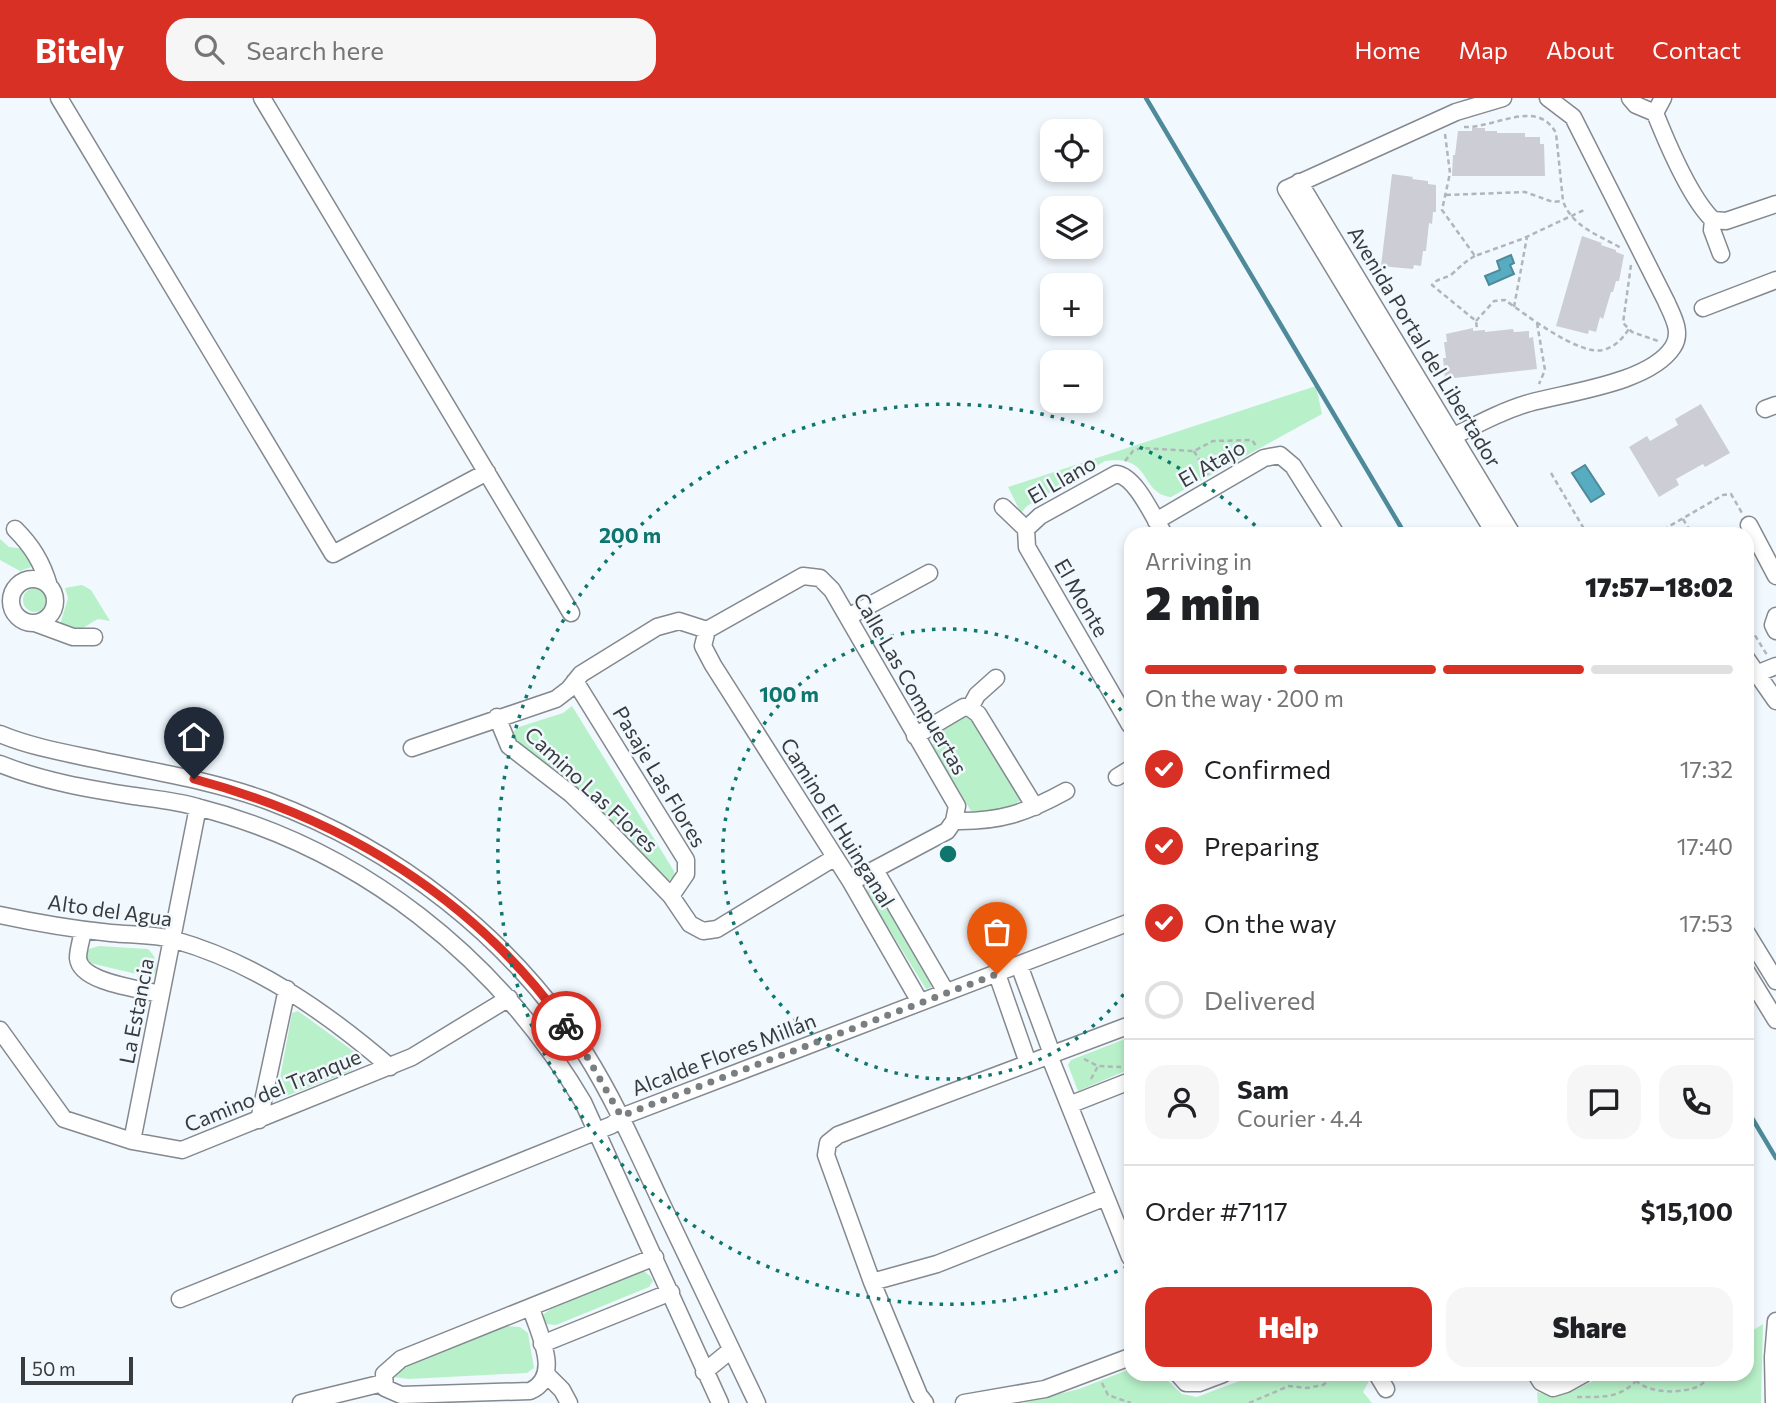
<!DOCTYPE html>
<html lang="en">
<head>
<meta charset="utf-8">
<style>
	body { margin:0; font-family:Commissioner,sans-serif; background:#f6f6f6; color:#202124; height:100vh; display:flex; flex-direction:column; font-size:26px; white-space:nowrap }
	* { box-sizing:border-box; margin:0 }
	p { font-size:23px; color:#757577 }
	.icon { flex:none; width:38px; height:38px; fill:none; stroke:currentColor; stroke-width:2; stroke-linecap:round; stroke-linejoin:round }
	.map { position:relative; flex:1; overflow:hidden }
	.panel { position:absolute; left:1124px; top:429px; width:630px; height:854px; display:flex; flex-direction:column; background:#fff; border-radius:21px; box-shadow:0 4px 10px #0003 }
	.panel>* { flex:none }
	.controls { position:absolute; left:1040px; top:21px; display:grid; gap:14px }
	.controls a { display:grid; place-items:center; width:63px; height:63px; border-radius:14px; background:#fff; box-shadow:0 4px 10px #0003; font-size:35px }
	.scale { position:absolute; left:21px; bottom:18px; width:112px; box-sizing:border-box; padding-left:7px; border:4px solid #393c3e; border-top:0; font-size:19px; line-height:24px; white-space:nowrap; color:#393c3e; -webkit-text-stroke:5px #f1f8fe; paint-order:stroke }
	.pin { position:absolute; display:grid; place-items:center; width:60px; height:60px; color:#fff; margin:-72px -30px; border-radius:50% 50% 50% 0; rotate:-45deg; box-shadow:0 0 7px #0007 }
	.pin .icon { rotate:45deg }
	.courier { position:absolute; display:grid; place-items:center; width:70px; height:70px; margin:-35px; border:5px solid #d93025; border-radius:50%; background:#fff; color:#222; box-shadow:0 2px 9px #0007 }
	.overview em { font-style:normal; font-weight:800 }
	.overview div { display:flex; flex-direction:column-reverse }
	.overview { display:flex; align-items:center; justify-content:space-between; height:119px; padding:0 21px }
	h1 { font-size:46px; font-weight:800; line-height:52px }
	.bar { display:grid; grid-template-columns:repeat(4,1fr); gap:10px 7px; align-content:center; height:84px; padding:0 21px }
	.bar i { height:9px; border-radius:5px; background:#e0e0e0 }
	.bar .active { background:#d93025 }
	.bar p { grid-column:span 4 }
	.line { display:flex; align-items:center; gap:18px; padding:0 21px; border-top:2px solid #e0e0e0 }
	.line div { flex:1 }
	.round { display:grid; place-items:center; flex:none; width:74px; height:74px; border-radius:21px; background:#f6f6f6 }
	ol { padding:0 21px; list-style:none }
	li { display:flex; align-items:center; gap:21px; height:77px }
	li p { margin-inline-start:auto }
	li .icon { padding:7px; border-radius:50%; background:#d93025; color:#fff; stroke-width:4 }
	li:last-child { color:#757577 }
	li i { width:38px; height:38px; border:4px solid #e0e0e0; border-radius:50% }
	.primary-button { display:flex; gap:14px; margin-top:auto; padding:14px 21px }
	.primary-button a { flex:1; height:80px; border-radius:21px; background:#d93025; color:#fff; font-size:28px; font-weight:800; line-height:80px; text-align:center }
	.primary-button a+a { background:#f6f6f6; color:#202124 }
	header { display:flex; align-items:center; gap:42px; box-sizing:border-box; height:98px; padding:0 35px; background:#d93025; color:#fff }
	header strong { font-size:33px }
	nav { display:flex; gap:38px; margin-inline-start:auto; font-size:24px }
	.search { width:490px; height:63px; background:#f6f6f6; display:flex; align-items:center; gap:18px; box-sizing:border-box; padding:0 24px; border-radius:21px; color:#757577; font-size:26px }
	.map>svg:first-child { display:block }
</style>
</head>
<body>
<header>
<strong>Bitely</strong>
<div class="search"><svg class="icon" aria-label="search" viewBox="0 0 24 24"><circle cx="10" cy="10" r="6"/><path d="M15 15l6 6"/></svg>Search here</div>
<nav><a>Home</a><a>Map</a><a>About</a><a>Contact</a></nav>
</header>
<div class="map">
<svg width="1776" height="1305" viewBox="0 0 1776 1305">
	<rect width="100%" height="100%" fill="#f1f8fe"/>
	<!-- green -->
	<path fill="#b8f1c9" d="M1316 288 1322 316 1171 399C1139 395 1153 356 1105 363L1027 408 1021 415 1008 389Z
		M0 441 9 449 25 451 34 468 20 473 0 462Z
		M82 487 91 492 110 523 98 521C80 530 81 538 60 527L68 500 65 490Z
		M23 502a12 12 0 1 1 24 0a12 12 0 1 1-24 0Z
		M572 608 674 773 675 779 667 783 514 642 513 634 519 629 563 615Z
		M964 617 974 624 1021 702C1007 712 988 714 971 713L932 648 937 637Z
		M873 786 932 889 926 891 865 792Z
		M99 848 148 851C156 859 159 866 154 877L145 878 90 865 86 858 89 851Z
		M298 913 356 955 358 965 351 973 276 1002 292 915Z
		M1130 939V971L1078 993 1068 967 1071 962Z
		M644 1173 650 1178 653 1183 649 1189 556 1227 546 1226 543 1223 544 1216 551 1211Z
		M1763 1226 1761 1305H1538L1537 1294C1569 1305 1584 1282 1613 1276 1630 1272 1656 1276 1674 1276L1676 1278 1681 1276H1746L1747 1236Z
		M504 1228 520 1229 528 1235 534 1270 527 1275 409 1281 394 1279 393 1274 400 1269Z
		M1130 1271V1276H1165L1168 1283 1182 1296 1197 1299 1258 1276H1366L1370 1281 1363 1294 1372 1305H1023L1079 1291Z"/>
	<!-- water -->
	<path fill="#57acc1" stroke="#4e8a9a" stroke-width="2" d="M1511 157 1514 165 1510 167 1514 176 1489 187 1485 178 1500 172 1497 163Z
		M1585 367 1604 396 1591 404 1572 375Z"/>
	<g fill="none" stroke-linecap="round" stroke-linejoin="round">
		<!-- stream -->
		<path stroke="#4e8a9a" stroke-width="4.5" d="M1146 0 1405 436
			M1746 1010 1776 1060"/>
	</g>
	<!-- building -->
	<path fill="#cdcdd5" d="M1472 30H1485V33H1497V35H1525V39H1540V46H1544L1545 78H1452L1453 57H1455L1458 33H1472Z
		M1392 76 1413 79 1412 81 1428 83V86L1436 87V114H1433L1432 126 1429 125 1426 153H1423L1421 168 1414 167 1413 171 1381 168Z
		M1582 138 1602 145 1601 147 1616 152V154L1624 157 1619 183H1616L1613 194H1611L1603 221 1600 219 1596 234 1589 232 1588 236 1556 228Z
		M1473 230V233L1485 232V234L1513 231 1514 234 1529 233V240L1533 239 1537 271 1445 281 1443 260H1446L1444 244H1447L1446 236Z
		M1701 306 1730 355 1705 369 1703 366 1676 381 1679 387 1659 399 1629 349 1647 338 1650 343 1678 327 1675 321Z"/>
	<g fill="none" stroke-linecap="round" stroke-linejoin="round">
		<!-- minor casing -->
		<g stroke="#84898f" stroke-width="19">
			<path id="minor" d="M59 0 333 456 487 374
				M262 0 571 515
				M1630 0 1636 7 1655 15
				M1663 0 1655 15C1667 45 1690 100 1713 122L1726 123 1776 106
				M1299 84 1512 436
				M1713 122 1712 132 1721 156
				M1703 210 1776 182
				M1765 311 1776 307
				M1440 345C1469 331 1498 314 1529 305 1568 294 1650 285 1673 249 1683 234 1672 217 1666 203L1573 19 1548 0
				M1003 409 1026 431 1027 449 1130 627
				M1156 423 1264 360 1280 357 1293 368 1336 436
				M1749 427 1776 478
				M15 431C32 448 42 464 49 488
				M1026 431 1040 418 1116 376C1136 378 1153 419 1164 436
				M1495 436 1286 91 1456 14 1503 0
				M11 503a22 22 0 1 1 44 0a22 22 0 1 1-44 0Z
				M1776 518 1773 527 1776 533
				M848 519 929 475
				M35 525 73 539H94
				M707 532 803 478 820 480 832 492 957 708 954 723 947 733 851 784
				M707 532 703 548 713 567 851 784 920 904
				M1746 560 1776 603
				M1746 580 1776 568
				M575 583 686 762V776L671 798
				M970 610 977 597 996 580
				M497 619 509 648 571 696 600 724 671 798 690 826 703 833 717 831 834 760
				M0 636C31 649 66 655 99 662 156 674 213 683 268 703 397 751 510 839 585 955 614 1001 636 1051 659 1100 692 1168 724 1237 757 1305
				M915 638 964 609 970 610 978 616 1035 709
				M412 650 556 601 569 591 581 576 657 529 679 523 707 532
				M0 666C42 683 89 691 134 698 155 701 177 703 197 709 361 751 497 859 583 1004L720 1305
				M1117 679 1130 671
				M954 723C1000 724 1026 715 1066 693
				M875 772 946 894
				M0 817C37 825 73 831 111 835 131 837 155 836 175 842 256 865 326 914 390 969
				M83 832C82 840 78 851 78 860 80 885 141 891 161 896
				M1746 834 1776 883
				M1019 867 1052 956
				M1746 873 1776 922
				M997 876 1028 965
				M0 932 64 1021 132 1043 182 1052 412 959 509 900
				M1049 957 1130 1159
				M1069 1007 1130 983
				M259 1022 287 891
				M132 1043 198 709
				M872 1184 937 1166 1106 1099
				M180 1201 597 1033 612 1027 621 1019 1130 824
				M531 1210C538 1234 563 1279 530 1293L401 1297 385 1290 384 1276 401 1261 655 1159
				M542 1246 671 1194
				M704 1274 731 1252
				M1178 1276 1186 1285H1199L1223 1276
				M1377 1276 1386 1291
				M1536 1276 1541 1284 1553 1290 1566 1286 1584 1276
				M547 1277 562 1292 569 1305
				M301 1305 383 1285
				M925 1305 919 1297 872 1184 826 1057 828 1045 838 1037 1130 927
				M964 1305 1045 1291 1130 1259
				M1774 1305 1773 1259 1776 1223"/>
		</g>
		<!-- path -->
		<path stroke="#b1b6bb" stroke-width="2.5" stroke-dasharray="5 3.5" stroke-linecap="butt" d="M1464 29C1496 30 1537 0 1556 35L1563 103C1572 129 1599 137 1621 150
			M1445 36 1450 75 1442 112 1475 158 1522 141 1584 112
			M1446 97 1525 94 1553 104 1563 103
			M1475 158C1464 164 1461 168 1452 176 1445 181 1437 180 1432 187L1476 223 1477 231
			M1631 167 1623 225 1632 234 1658 243
			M1514 209 1527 139
			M1476 223 1494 203 1505 202C1525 216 1579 258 1603 252 1615 249 1622 241 1629 231
			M1537 225 1545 272 1539 286
			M1194 353 1208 377
			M1125 363 1133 353 1141 350 1194 353 1213 343 1252 342 1256 348
			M1551 375 1587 436
			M1683 421 1692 436
			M1656 436 1723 397 1731 396 1742 415
			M1746 523 1767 557
			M1084 961 1098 968 1121 969
			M1091 981 1098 968
			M1630 1276C1642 1296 1679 1297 1699 1288 1704 1285 1708 1280 1712 1276
			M1102 1285 1108 1297 1131 1305
			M1577 1299C1599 1299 1618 1301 1635 1284
			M1249 1305 1289 1288 1307 1290 1323 1287 1337 1276"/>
		<!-- minor -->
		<use href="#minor" stroke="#fff" stroke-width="16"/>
	</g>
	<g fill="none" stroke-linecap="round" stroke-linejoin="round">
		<!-- done -->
		<path stroke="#797e81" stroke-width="7" stroke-dasharray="0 12.6" d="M566 928 585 955 621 1018 997 876"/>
		<!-- route -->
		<path stroke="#d93025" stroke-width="9" d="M194 681C344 721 475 800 566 928"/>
	</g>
	<!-- distance rings -->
	<g fill="none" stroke="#0f766e" stroke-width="3.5" stroke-dasharray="3.5 7">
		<path d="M1130 888A225 225 0 1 1 1130 624"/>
		<path d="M1127 1169A450 450 0 1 1 1263 435"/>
	</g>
	<g text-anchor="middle" stroke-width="5" stroke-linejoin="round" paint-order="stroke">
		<!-- street labels -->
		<g font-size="21" fill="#393c3e" stroke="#f1f8fe">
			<text transform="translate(1424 249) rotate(59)" y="7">Avenida Portal del Libertador</text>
			<text transform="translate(1212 366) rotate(-30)" y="7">El Atajo</text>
			<text transform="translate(1062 382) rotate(-30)" y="7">El Llano</text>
			<text transform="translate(1081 500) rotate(60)" y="7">El Monte</text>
			<text transform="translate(910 586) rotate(60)" y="7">Calle Las Compuertas</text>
			<text transform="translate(659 679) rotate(59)" y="7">Pasaje Las Flores</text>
			<text transform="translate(591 692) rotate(43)" y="7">Camino Las Flores</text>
			<text transform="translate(837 725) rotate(58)" y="7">Camino El Huinganal</text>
			<text transform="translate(110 813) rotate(8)" y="7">Alto del Agua</text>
			<text transform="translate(137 913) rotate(-79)" y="7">La Estancia</text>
			<text transform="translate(724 957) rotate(-21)" y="7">Alcalde Flores Millán</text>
			<text transform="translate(273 993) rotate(-22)" y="7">Camino del Tranque</text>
		</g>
	</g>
	<circle cx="948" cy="756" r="10" fill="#0f766e" stroke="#f1f8fe" stroke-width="3.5"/>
	<g font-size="21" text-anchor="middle" font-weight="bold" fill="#0f766e" stroke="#f1f8fe" stroke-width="5" stroke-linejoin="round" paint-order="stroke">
		<text x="630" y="445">200 m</text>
		<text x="789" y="604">100 m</text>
	</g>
</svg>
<div class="controls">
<a><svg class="icon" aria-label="locate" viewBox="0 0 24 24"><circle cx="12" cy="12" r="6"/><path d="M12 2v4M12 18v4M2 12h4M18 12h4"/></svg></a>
<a><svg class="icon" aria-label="layers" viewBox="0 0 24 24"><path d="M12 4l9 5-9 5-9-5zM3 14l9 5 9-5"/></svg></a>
<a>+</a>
<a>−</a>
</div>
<div class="scale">50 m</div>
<div class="pin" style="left:997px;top:876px;background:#ea580c"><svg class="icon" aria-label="bag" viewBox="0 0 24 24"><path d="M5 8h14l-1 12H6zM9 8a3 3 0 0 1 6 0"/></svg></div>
<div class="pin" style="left:194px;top:681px;background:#1f2937"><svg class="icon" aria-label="home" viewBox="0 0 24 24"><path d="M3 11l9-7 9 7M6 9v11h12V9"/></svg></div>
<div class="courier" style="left:566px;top:928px"><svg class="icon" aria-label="bike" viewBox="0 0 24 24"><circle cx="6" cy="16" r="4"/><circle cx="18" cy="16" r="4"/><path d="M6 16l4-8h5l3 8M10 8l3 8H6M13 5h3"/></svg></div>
<section class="panel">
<div class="overview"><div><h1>2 min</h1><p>Arriving in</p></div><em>17:57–18:02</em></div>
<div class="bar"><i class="active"></i><i class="active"></i><i class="active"></i><i></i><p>On the way · 200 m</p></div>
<ol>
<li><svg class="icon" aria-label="check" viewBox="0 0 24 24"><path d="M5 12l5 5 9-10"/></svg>Confirmed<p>17:32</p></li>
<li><svg class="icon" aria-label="check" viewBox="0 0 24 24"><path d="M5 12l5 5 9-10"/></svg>Preparing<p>17:40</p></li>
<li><svg class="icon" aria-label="check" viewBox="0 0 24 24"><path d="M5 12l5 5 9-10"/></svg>On the way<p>17:53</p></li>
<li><i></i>Delivered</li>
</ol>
<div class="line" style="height:126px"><a class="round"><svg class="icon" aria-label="person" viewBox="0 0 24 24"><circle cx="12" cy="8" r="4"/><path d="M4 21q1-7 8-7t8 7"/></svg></a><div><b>Sam</b><p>Courier · 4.4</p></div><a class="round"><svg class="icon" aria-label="chat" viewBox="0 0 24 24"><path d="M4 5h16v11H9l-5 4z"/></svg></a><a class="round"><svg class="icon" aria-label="phone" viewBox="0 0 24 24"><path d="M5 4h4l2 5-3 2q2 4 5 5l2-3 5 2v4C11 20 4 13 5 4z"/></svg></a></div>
<div class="line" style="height:91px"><div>Order #7117</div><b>$15,100</b></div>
<div class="primary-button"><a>Help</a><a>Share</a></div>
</section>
</div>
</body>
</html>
